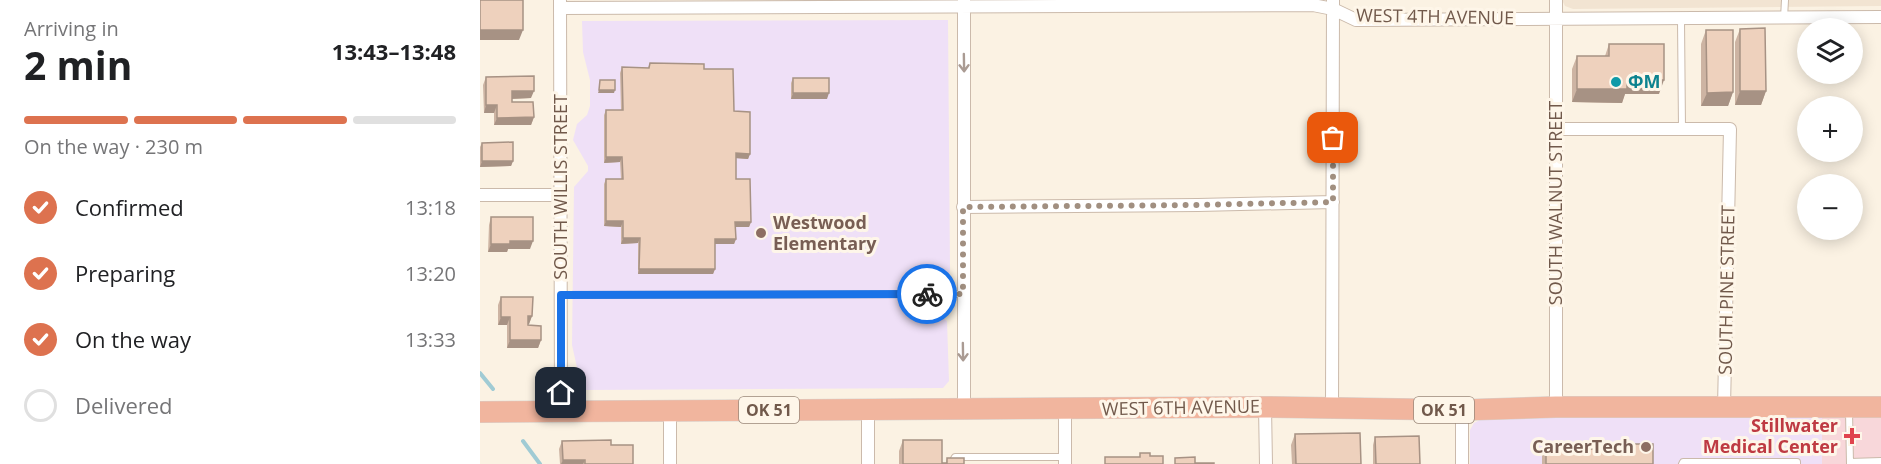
<!DOCTYPE html>
<html lang="en">
<head>
<meta charset="utf-8">
<style>
	body { margin:0; font-family:"Open Sans",sans-serif; background:#f2f2f2; color:#202124; height:100vh; display:flex; flex-direction:column; font-size:22px; white-space:nowrap }
	* { box-sizing:border-box; margin:0 }
	p { font-size:20px; color:#757577 }
	.icon { flex:none; width:33px; height:33px; fill:none; stroke:currentColor; stroke-width:2; stroke-linecap:round; stroke-linejoin:round }
	.map { position:relative; flex:1; overflow:hidden }
	.details { display:flex; flex-direction:column; background:#fff; width:480px }
	.details>* { flex:none }
	.controls { position:absolute; left:1317px; top:18px; display:grid; gap:12px }
	.controls a { display:grid; place-items:center; width:66px; height:66px; border-radius:50%; background:#fff; box-shadow:0 3px 15px #0003; font-size:30px }
	.pin { position:absolute; display:grid; place-items:center; width:51px; height:51px; color:#fff; margin:-26px; border-radius:12px; box-shadow:0 3px 9px #0006 }
	.courier { position:absolute; display:grid; place-items:center; width:60px; height:60px; margin:-30px; border:4px solid #1a73e8; border-radius:50%; background:#fff; color:#222; box-shadow:0 2px 8px #0007 }
	.headline em { font-style:normal; font-weight:700 }
	.headline div { display:flex; flex-direction:column-reverse }
	.headline { display:flex; align-items:center; justify-content:space-between; height:102px; padding:0 24px }
	h1 { font-size:39px; font-weight:700; line-height:45px }
	.bar { display:grid; grid-template-columns:repeat(4,1fr); gap:9px 6px; align-content:center; height:72px; padding:0 24px }
	.bar i { height:8px; border-radius:4px; background:#e0e0e0 }
	.bar .current { background:#dd724f }
	.bar p { grid-column:span 4 }
	ol { padding:0 24px; list-style:none }
	li { display:flex; align-items:center; gap:18px; height:66px }
	li p { margin-inline-start:auto }
	li .icon { padding:6px; border-radius:50%; background:#dd724f; color:#fff; stroke-width:4 }
	li:last-child { color:#757577 }
	li i { width:33px; height:33px; border:3px solid #e0e0e0; border-radius:50% }
	main { display:flex; flex:1; min-height:0 }
	.map>svg:first-child { display:block }
</style>
</head>
<body>
<main>
<section class="details">
<div class="headline"><div><h1>2 min</h1><p>Arriving in</p></div><em>13:43–13:48</em></div>
<div class="bar"><i class="current"></i><i class="current"></i><i class="current"></i><i></i><p>On the way · 230 m</p></div>
<ol>
<li><svg class="icon" aria-label="check" viewBox="0 0 24 24"><path d="M5 12l5 5 9-10"/></svg>Confirmed<p>13:18</p></li>
<li><svg class="icon" aria-label="check" viewBox="0 0 24 24"><path d="M5 12l5 5 9-10"/></svg>Preparing<p>13:20</p></li>
<li><svg class="icon" aria-label="check" viewBox="0 0 24 24"><path d="M5 12l5 5 9-10"/></svg>On the way<p>13:33</p></li>
<li><i></i>Delivered</li>
</ol>
</section>
<div class="map">
<svg width="1401" height="464" viewBox="0 0 1401 464">
	<rect width="100%" height="100%" fill="#fbf2e3"/>
	<!-- residential -->
	<path fill="#f2e4d2" d="M1082 0H1401V6L1093 9 1085 6Z"/>
	<!-- education -->
	<path fill="#efe0f7" d="M468 20 470 269 469 277 463 280H454L453 316 461 317 467 321 469 381 463 388 102 390 92 345 94 187 108 171V166L93 140 97 124 107 115 110 106V80L103 52 102 21Z
		M1342 409V464H990V430L994 423 1000 420Z"/>
	<!-- medical -->
	<path fill="#f8d7da" d="M1401 407V464H1342V409Z"/>
	<g fill="none" stroke-linecap="round" stroke-linejoin="round">
		<!-- stream -->
		<path stroke="#a0cbd4" stroke-width="4" d="M0 373 13 389
			M43 441 60 464"/>
		<!-- lane casing -->
		<g stroke="#cbbaab" stroke-width="8">
			<path id="lane" d="M1304 18 1305 0
				M1201 20 1202 129
				M81 295 483 294
				M1369 411 1370 464
				M1370 462 1401 461
				M1277 463V462H1317V464
				M471 464 475 457H585
				M1202 464 1203 462H1277"/>
		</g>
		<!-- street casing -->
		<g stroke="#cbbaab" stroke-width="14">
			<path id="street" d="M484 0V410
				M1076 0V407
				M80 1 81 410
				M80 8 833 5 853 9 876 20 1401 17
				M1076 129H1250L1244 407
				M0 195H81
				M483 207 718 205 853 202
				M785 407 786 464
				M852 407 853 0
				M585 409V464
				M190 410V464
				M388 410V464
				M982 410V464"/>
		</g>
		<!-- highway casing -->
		<g stroke="#d7d1cd" stroke-width="22">
			<path id="highway" d="M0 412 785 407 982 410 1076 407H1401"/>
		</g>
		<!-- lane -->
		<use href="#lane" stroke="#fff" stroke-width="6"/>
		<!-- street -->
		<use href="#street" stroke="#fff" stroke-width="12"/>
		<!-- highway -->
		<use href="#highway" stroke="#f1b59e" stroke-width="21"/>
	</g>
	<!-- wall -->
	<path fill="#cdb4a3" d="M1260 29 1286 91 1281 105H1255V42Z
		M1226 30 1253 92 1248 106H1221V44Z
		M1129 44 1179 94H1145L1142 103 1092 102V69L1097 56H1125Z
		M170 63 224 69 254 111 270 154 268 159 256 158V179L271 222 269 227H255L256 239 254 244H235V269L233 274H158V243L141 244V227L124 226V184L126 179H141L140 162 124 163V115L126 110H141L140 73 142 67 168 68Z
		M6 77 51 98 32 99V102L54 117 51 125H14V113H4L3 85Z
		M313 78 347 99H311V83Z
		M2 143 33 161 31 166 0 167V147Z
		M11 217 50 249H28L27 252H8L9 225Z
		M21 297 52 316 49 324H48V325L61 340 58 348H27V325H18V305Z
		M815 434 881 464H812L811 445Z
		M895 437 940 464H893V445Z
		M423 440 462 463H466L467 458 484 464H419V451Z
		M82 441 131 445 153 464H80L79 449Z
		M1151 444 1173 464H1062V455L1066 445 1081 449H1150Z"/>
	<!-- shaded-wall -->
	<path fill="#a79284" d="M0 30H43L39 40H0Z
		M1147 80H1184L1179 94H1145L1142 103 1092 102 1097 89Z
		M119 90H135L134 93H118Z
		M32 91H54L51 98 29 99Z
		M1260 91H1286L1281 105H1255Z
		M1253 92 1248 106H1221L1227 93Z
		M313 93H349L347 99H311Z
		M6 105H17L14 113H4Z
		M54 117 51 125H14L17 118Z
		M256 153 270 154 268 159 254 158Z
		M126 157H142L140 162 124 163Z
		M2 161H33L31 166 0 167Z
		M126 221H143L141 227 124 226Z
		M255 222H271L269 227H253Z
		M143 238H160L158 243 141 244Z
		M235 239H256L254 244H233Z
		M30 241H53L50 249H28L27 252H8L11 244Z
		M159 269H235L233 274H158Z
		M48 316H52L49 324H45Z
		M21 317H30L27 325H18Z
		M30 340H61L58 348H27Z
		M83 460H105L103 464H81Z"/>
	<!-- building -->
	<path fill="#eed1bd" stroke="#a79284" stroke-width="1.5" d="M0 0H43V30H0Z
		M1285 28 1286 91H1260V29Z
		M1226 30H1253V92L1227 93Z
		M1129 44H1184V80H1147V89H1097V56H1129Z
		M170 63 224 64V69H253L254 111 270 112V154L256 153V179H270L271 222H255L256 239H235V269H159L160 238H143V221H126V179H143L142 157H126V110H143L142 67 169 68Z
		M54 76V91H32V102H53L54 117 17 118V105H6V77Z
		M313 78H349V93H313Z
		M120 80H135V90H119Z
		M33 142V161H2V143Z
		M11 217H53V241H30V244H11Z
		M21 297H53L52 316H48V325L61 326V340H30V317H21Z
		M880 433 881 464H816L815 434Z
		M939 436 940 464H896L895 437Z
		M131 440V445H153V464H105V460H83L82 441Z
		M423 440H462V463H467V458H484V464H423Z
		M1151 444H1173V464H1066V445H1081V449H1152Z
		M660 453H670V456H683V464H625V457H660Z
		M715 457V463H734V464H695V458Z"/>
	<!-- one-way arrows -->
	<defs><path id="oneway-shaft" d="M-6 0H5M1.5-3L5.5 0L1.5 3" fill="none" stroke-width="1.6" stroke-linecap="round" stroke-linejoin="round" transform="scale(1.5)"/></defs>
	<g stroke="#aa9b93">
		<use href="#oneway-shaft" transform="translate(484 63) rotate(89)"/>
		<use href="#oneway-shaft" transform="translate(483 352) rotate(89)"/>
	</g>
	<g fill="none" stroke-linecap="round" stroke-linejoin="round">
		<!-- done -->
		<path stroke="#a18f80" stroke-width="6" stroke-dasharray="0 10.8" d="M447 294H483V207L718 205 853 202V138"/>
		<!-- route -->
		<path stroke="#1a73e8" stroke-width="8" d="M81 393V295L447 294"/>
	</g>
	<!-- markers -->
	<circle fill="#0f9aa8" stroke="#fef6e9" stroke-width="2" cx="1136" cy="82" r="6"/>
	<g fill="#8d6e63" stroke="#fef6e9" stroke-width="2">
		<circle cx="281" cy="233" r="6"/>
		<circle cx="1166" cy="447" r="6"/>
	</g>
	<path fill="#e0444e" stroke="#fef6e9" stroke-width="2" d="M1369 427h6v6h6v6h-6v6h-6v-6h-6v-6h6z"/>
	<g text-anchor="middle" stroke-width="6" stroke-linejoin="round" paint-order="stroke">
		<!-- shield labels -->
		<g fill="#fef6e9" stroke="#9b887a" stroke-width="1.5">
			<rect x="259" y="397" width="60" height="26" rx="4.5"/>
			<rect x="934" y="397" width="60" height="26" rx="4.5"/>
		</g>
		<g font-size="16" font-weight="bold" fill="#71594b">
			<text x="289" y="416">OK 51</text>
			<text x="964" y="416">OK 51</text>
		</g>
		<!-- street labels -->
		<g font-size="18" fill="#71594b" stroke="#fef6e9">
			<text transform="translate(955 17) rotate(1)" y="6">WEST 4TH AVENUE</text>
			<text transform="translate(81 187) rotate(-90)" y="6">SOUTH WILLIS STREET</text>
			<text transform="translate(1076 203) rotate(-90)" y="6">SOUTH WALNUT STREET</text>
			<text transform="translate(1247 290) rotate(-89)" y="6">SOUTH PINE STREET</text>
			<text transform="translate(701 408) rotate(-1)" y="6">WEST 6TH AVENUE</text>
		</g>
		<!-- culture labels -->
		<g font-size="18" font-weight="bold" fill="#0d838f" stroke="#fef6e9" text-anchor="start">
			<text x="1148" y="88">ΦΜ</text>
		</g>
		<!-- education labels -->
		<g font-size="18" font-weight="bold" fill="#785e54" stroke="#fef6e9" text-anchor="start">
			<text x="293" y="229">Westwood<tspan x="293" dy="21">Elementary</tspan></text>
			<text x="1154" y="453" text-anchor="end">CareerTech</text>
		</g>
		<!-- health labels -->
		<g font-size="18" font-weight="bold" fill="#be3a42" stroke="#fef6e9" text-anchor="end">
			<text x="1358" y="432">Stillwater<tspan x="1358" dy="21">Medical Center</tspan></text>
		</g>
	</g>
</svg>
<div class="controls">
<a><svg class="icon" aria-label="layers" viewBox="0 0 24 24"><path d="M12 4l9 5-9 5-9-5zM3 14l9 5 9-5"/></svg></a>
<a>+</a>
<a>−</a>
</div>
<div class="pin" style="left:853px;top:138px;background:#ea580c"><svg class="icon" aria-label="bag" viewBox="0 0 24 24"><path d="M5 8h14l-1 12H6zM9 8a3 3 0 0 1 6 0"/></svg></div>
<div class="pin" style="left:81px;top:393px;background:#1f2937"><svg class="icon" aria-label="home" viewBox="0 0 24 24"><path d="M3 11l9-7 9 7M6 9v11h12V9"/></svg></div>
<div class="courier" style="left:447px;top:294px"><svg class="icon" aria-label="bike" viewBox="0 0 24 24"><circle cx="6" cy="16" r="4"/><circle cx="18" cy="16" r="4"/><path d="M6 16l4-8h5l3 8M10 8l3 8H6M13 5h3"/></svg></div>
</div>
</main>
</body>
</html>
